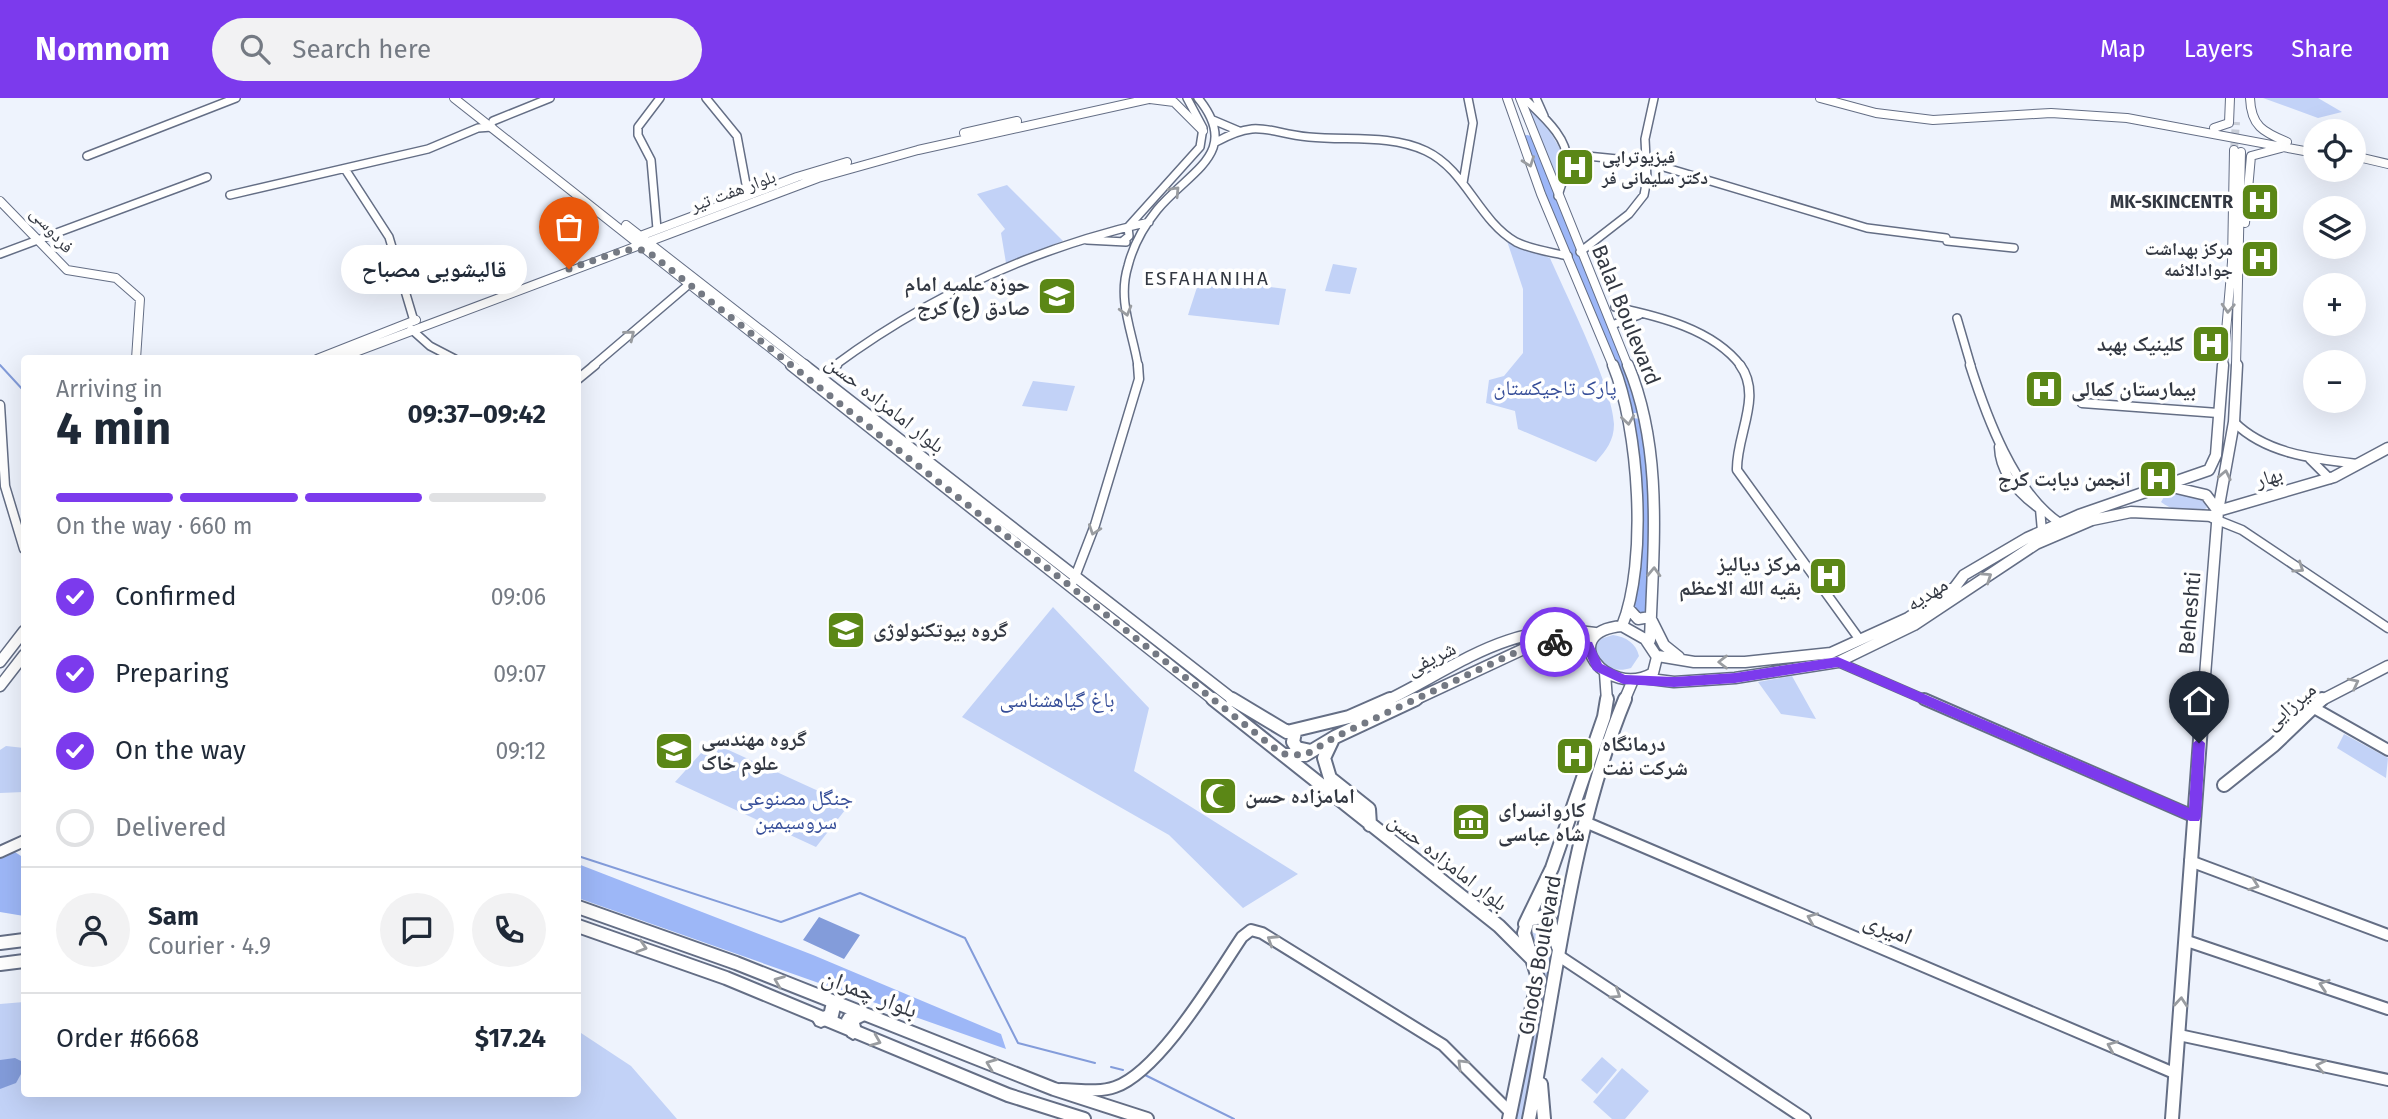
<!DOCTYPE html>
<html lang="en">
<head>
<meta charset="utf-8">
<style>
	body { margin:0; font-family:"Fira Sans","Noto Naskh Arabic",sans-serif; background:#f2f2f3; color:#1f2937; height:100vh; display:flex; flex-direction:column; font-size:26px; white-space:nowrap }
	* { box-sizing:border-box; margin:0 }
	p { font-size:23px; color:#747a83 }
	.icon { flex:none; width:38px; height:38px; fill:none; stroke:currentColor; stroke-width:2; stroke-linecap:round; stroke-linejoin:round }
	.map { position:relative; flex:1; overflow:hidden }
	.side { position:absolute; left:21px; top:257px; width:560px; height:742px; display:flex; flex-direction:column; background:#fff; border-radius:7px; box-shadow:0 7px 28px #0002 }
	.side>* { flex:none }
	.fabs { position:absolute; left:2303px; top:21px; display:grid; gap:14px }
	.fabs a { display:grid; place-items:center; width:63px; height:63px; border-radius:50%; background:#fff; box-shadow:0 7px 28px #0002; font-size:35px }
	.pin { position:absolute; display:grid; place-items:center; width:60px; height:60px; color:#fff; margin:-72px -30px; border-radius:50% 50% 50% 0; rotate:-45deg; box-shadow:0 0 7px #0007 }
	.pin .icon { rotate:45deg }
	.courier { position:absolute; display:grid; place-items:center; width:70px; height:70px; margin:-35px; border:5px solid #7c3aed; border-radius:50%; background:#fff; color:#222; box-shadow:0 2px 9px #0007 }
	.bubble { position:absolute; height:49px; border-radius:24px; background:#fff; box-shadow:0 7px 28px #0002; font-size:23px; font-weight:700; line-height:49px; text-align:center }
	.summary em { font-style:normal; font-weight:700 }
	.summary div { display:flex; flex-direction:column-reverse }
	.summary { display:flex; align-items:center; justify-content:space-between; height:119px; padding:0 35px }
	h1 { font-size:46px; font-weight:700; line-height:52px }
	.bar { display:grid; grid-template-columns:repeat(4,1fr); gap:10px 7px; align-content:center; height:84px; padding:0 35px }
	.bar i { height:9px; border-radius:5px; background:#e0e1e3 }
	.bar .on { background:#7c3aed }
	.bar p { grid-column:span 4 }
	.line { display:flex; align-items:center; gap:18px; padding:0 35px; border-top:2px solid #e0e1e3 }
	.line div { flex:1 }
	.round { display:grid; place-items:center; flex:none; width:74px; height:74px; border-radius:37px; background:#f2f2f3 }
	ol { padding:0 35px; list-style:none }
	li { display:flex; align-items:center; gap:21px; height:77px }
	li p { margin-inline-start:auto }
	li .icon { padding:7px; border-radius:50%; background:#7c3aed; color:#fff; stroke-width:4 }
	li:last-child { color:#747a83 }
	li i { width:38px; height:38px; border:4px solid #e0e1e3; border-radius:50% }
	header { display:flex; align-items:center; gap:42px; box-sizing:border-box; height:98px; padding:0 35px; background:#7c3aed; color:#fff }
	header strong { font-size:33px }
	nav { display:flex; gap:38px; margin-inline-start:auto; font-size:24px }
	.search { width:490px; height:63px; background:#f2f2f3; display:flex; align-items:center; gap:18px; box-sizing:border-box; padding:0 24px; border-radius:38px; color:#747a83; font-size:26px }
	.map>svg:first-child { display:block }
</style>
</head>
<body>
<header>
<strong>Nomnom</strong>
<div class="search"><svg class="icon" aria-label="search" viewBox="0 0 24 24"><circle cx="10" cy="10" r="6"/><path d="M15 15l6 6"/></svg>Search here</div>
<nav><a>Map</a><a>Layers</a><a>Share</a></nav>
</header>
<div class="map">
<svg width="2388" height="1021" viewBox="0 0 2388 1021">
	<rect width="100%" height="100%" fill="#eef3fd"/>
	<!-- green -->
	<path fill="#c2d2f7" d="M2263 0H2318L2342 14 2318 20Z
		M1523 1 1549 32 1563 56 1557 92Z
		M1007 87 1063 143 1006 165 1001 135 1005 131 977 96Z
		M1507 143 1550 160C1566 197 1613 290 1614 326 1614 343 1606 352 1596 364L1518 331 1515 313 1486 305 1489 282 1504 278 1523 255V191Z
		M1333 166 1357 170 1350 196 1325 193Z
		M1200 180 1286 191 1279 227 1188 217Z
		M1033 283 1075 288 1067 313 1022 308Z
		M2183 395 2203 401 2207 410C2194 417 2172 413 2161 404L2164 399Z
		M1053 509 1149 610 1134 673 1298 776 1243 810 1169 737 962 619Z
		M1613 537C1626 539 1636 545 1639 558L1631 570C1615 575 1605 569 1595 556L1597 542Z
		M1792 578 1816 621 1781 616 1758 584Z
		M2344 636 2388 660 2386 680 2337 650Z
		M711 644 849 707 816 749 675 684Z
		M6 648 24 650V694L0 695V652Z
		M1544 825 1555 852 1524 1021H1514L1540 892 1529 837 1533 826Z
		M24 904V996H578V933L631 968 677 1021H0V906Z
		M1602 959 1617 972 1597 996 1581 982Z
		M1622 970 1649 993 1625 1021H1612L1593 1004Z"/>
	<!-- forest -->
	<path fill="#9db7f7" d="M1527 37 1531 38 1620 254 1640 315H1630L1523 38Z
		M1632 320 1641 321 1650 411 1646 513 1641 516 1635 513 1634 508 1641 452Z
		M15 754 24 760V818L0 814V760Z
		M578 766 813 857 1001 936 1006 951 578 800Z"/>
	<!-- water -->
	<path fill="#839cda" d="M819 819 860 837 844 861 803 842Z
		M15 960 21 963V976L16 985 0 991V962Z"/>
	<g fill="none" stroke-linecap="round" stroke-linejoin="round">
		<!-- stream -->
		<path stroke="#839cda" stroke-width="2" d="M0 267 24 293
			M578 758 781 824 860 795 965 840 1018 945 1095 965
			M1111 969 1123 972
			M1145 977 1234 1021"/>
		<!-- major-tunnel -->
		<path stroke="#c9ced8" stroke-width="8" stroke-dasharray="8 4.5" stroke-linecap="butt" d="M2234 52 2236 24"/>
		<!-- minor-far2 casing -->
		<g stroke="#646e85" stroke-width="10">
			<path id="minor-far2" d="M706 0 737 38 748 97
				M1524 0C1540 16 1569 39 1567 65 1566 76 1561 87 1558 98
				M1536 0 1544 18
				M1213 22 1239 33
				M493 23 550 0
				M1216 44C1259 20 1267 35 1309 39 1348 43 1389 36 1426 53 1466 72 1478 122 1516 144 1532 152 1551 154 1568 158
				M1567 56 1647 64 1867 130 1946 140
				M87 58 236 0
				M345 71 389 139 414 223
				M1463 85 1473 25 1468 0
				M230 97 428 51 478 30 492 29
				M657 131 651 62 638 37V29L660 0
				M1087 142 1126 144
				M1123 143 1129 138 1128 129 1200 49 1203 30 1187 0
				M1947 143 2014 150
				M1580 154 1629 116 1644 97 1647 81 1645 41 1654 0
				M0 156 207 79
				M1615 209C1658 218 1713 231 1741 268
				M1957 220 1971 268
				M1612 227 1639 217
				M411 231 430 248 455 261
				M593 268 688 187
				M834 268C927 199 1035 150 1149 124
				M1138 268C1133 235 1117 203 1128 168 1133 148 1144 128 1157 112 1189 73 1243 55 1198 0"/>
		</g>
		<!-- minor-far1 casing -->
		<g stroke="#646e85" stroke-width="11">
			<path id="minor-far1" d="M1740 267C1763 298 1736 337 1737 372L1860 542
				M1970 267C1986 317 2014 395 2060 425
				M578 281 595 267
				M816 282 837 267
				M2082 305 2218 315
				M0 307 5 388 24 451
				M2234 324C2266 356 2315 361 2358 366
				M1999 349C2000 376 2019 396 2040 411L2042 433
				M2310 361 2330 381
				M2212 420 2242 432 2388 530
				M1073 484 1095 427 1139 281 1138 267
				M1838 564 1928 603"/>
		</g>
		<!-- minor casing -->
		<g stroke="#646e85" stroke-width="14">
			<path id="minor" d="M1924 601 2195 719
				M2314 610 2388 652
				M1585 724 2174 975
				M0 754 24 743
				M2190 763 2388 837
				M2187 843 2388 911
				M1559 858 1805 1021
				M2179 937 2388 982
				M1061 991C1078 991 1098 995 1115 989 1160 973 1215 879 1242 839L1251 832 1262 835 1443 947 1510 1014"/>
		</g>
		<!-- major-far2 casing -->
		<g stroke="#646e85" stroke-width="10">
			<path id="major-far2" d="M454 0 793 268
				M1507 0 1541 96 1613 268
				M1520 0 1628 268
				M1820 0 1876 15 1933 22 2051 15 2127 20 2315 55
				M2250 0C2251 28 2263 34 2287 44
				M1150 1 1174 4 1203 33
				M2214 30 2229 25 2230 0
				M964 35 1017 23
				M2354 58 2388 66
				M0 103 67 172 116 180 140 201 136 261
				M2245 125 2251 58 2281 50
				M626 127 807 268
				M635 140 797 79 847 64
				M317 261 416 222
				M337 261 818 80 918 52 1153 0
				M2223 268 2232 164 2234 52
				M2236 268 2241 54"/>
		</g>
		<!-- major-far1 casing -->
		<g stroke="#646e85" stroke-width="13">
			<path id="major-far1" d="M791 267 1215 603
				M804 267 1235 603
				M1613 267C1639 330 1648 464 1622 528
				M1628 267C1664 353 1653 451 1650 542
				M2172 389 2206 397 2218 413
				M1629 511 1638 521 1650 519 1664 547 1679 559
				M1622 528 1645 541 1657 559 1653 575C1607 602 1555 534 1622 528Z
				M1658 558 1694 564H1745L1831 555 1908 520 1955 489 1964 477 2027 440 2079 417 2209 372 2216 357 2223 267
				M0 564 24 533
				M1605 575 1607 603
				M1642 580 1674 584 1735 580 1838 564 1914 527 2036 446 2092 422 2131 414 2213 418 2218 413 2334 379 2388 350
				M0 588 24 557
				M1386 603C1458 568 1511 522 1595 535
				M1412 603 1528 549 1549 544 1588 547
				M1624 603 1633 582
				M2203 603 2218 413 2234 324 2237 267
				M2320 603 2388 568"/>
		</g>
		<!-- major casing -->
		<g stroke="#646e85" stroke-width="16">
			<path id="major" d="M1213 601 1499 828 1533 862
				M1232 601 1287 634
				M1287 634 1349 619 1390 601
				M1295 634 1293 644 1297 650 1311 653
				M1332 643 1324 660 1330 680 1369 711 1370 727
				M1285 657H1305L1335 639 1416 601
				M2224 687 2274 647 2322 601
				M578 809 736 865 1054 991 1147 1021
				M1525 826 1552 770 1604 619 1607 601
				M578 828 726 880 1008 997 1084 1021
				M0 845 24 842
				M0 866 24 863
				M1541 986 1544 1021
				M1509 1021 1538 880 1524 835 1528 822 1541 819 1550 824 1558 849
				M1529 1021C1557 881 1570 735 1625 601
				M2172 1021 2203 601"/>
		</g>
		<!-- highway casing -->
		<g stroke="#646e85" stroke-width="4">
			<path id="highway" d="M833 898 838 900 841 905 837 922 821 929 816 927 813 922 816 917 825 913 828 900Z
				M862 909 867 911 870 916 867 921 859 925 861 933 858 938 853 941 848 938 842 921 845 916Z"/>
		</g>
		<!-- minor-far2 -->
		<use href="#minor-far2" stroke="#fff" stroke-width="7"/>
		<!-- minor-far1 -->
		<use href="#minor-far1" stroke="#fff" stroke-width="8"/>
		<!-- minor -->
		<use href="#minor" stroke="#fff" stroke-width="10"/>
		<!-- major-far2 -->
		<use href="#major-far2" stroke="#fff" stroke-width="8"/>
		<!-- major-far1 -->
		<use href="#major-far1" stroke="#fff" stroke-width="10"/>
		<!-- major -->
		<use href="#major" stroke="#fff" stroke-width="12"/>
		<!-- highway -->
		<use href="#highway" fill="#fff" fill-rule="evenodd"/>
	</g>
	<!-- one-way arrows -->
	<defs><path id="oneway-chevron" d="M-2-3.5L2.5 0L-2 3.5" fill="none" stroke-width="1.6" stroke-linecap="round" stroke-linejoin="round" transform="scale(1.75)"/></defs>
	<g stroke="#999ca0">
		<use href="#oneway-chevron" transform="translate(1529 64) rotate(70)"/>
		<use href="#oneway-chevron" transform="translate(1175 93) rotate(-47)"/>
		<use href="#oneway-chevron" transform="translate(2228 210) rotate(93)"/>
		<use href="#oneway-chevron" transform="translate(1126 213) rotate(74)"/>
		<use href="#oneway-chevron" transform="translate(630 237) rotate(-39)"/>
		<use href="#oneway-chevron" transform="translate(1628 322) rotate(82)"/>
		<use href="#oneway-chevron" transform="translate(2225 377) rotate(-78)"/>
		<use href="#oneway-chevron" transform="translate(1094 432) rotate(109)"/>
		<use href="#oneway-chevron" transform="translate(2299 470) rotate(34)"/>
		<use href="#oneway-chevron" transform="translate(1654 474) rotate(-88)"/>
		<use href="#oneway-chevron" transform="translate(1987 479) rotate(-34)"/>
		<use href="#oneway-chevron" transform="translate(1723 564) rotate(-180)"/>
		<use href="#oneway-chevron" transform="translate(2354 585) rotate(-27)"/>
		<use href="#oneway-chevron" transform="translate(2254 787) rotate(20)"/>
		<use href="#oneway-chevron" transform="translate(1812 820) rotate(-157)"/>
		<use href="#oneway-chevron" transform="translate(1272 842) rotate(-147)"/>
		<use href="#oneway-chevron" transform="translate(642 849) rotate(18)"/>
		<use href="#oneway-chevron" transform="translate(779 883) rotate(-158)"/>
		<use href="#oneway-chevron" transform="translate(2324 887) rotate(-162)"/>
		<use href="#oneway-chevron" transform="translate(1616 896) rotate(33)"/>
		<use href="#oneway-chevron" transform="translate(2181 904) rotate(-85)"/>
		<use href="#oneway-chevron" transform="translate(876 943) rotate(22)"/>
		<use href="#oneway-chevron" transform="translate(2112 948) rotate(-157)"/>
		<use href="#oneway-chevron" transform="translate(991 966) rotate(-159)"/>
		<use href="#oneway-chevron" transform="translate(1462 966) rotate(-135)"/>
		<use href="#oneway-chevron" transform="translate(2321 968) rotate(-168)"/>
	</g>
	<!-- route -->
	<path fill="#7c3aed" d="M1555 539 1592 544 1602 566 1625 577 1674 579 1735 575 1838 559 2189 710 2193 645 2199 640 2205 645 2201 719 2199 723H2190L1838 569 1735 585 1674 589 1623 586 1593 572 1584 552 1551 547 1550 544Z"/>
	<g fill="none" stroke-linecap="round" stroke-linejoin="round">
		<!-- done -->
		<path stroke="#747983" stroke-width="7" stroke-dasharray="0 12.6" d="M569 171 623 152H646L1282 656 1305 657 1335 639 1510 557 1528 549 1555 544"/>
	</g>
	<!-- icons -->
	<defs>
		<g id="hospital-square" transform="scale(2.0125)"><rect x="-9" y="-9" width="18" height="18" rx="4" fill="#5b8716" stroke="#fff"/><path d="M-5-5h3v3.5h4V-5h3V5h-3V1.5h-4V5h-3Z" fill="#fff"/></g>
		<g id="university-square" transform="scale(2.0125)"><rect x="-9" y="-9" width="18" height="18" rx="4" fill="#5b8716" stroke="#fff"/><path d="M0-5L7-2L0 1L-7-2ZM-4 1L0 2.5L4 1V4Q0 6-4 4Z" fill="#fff"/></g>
		<g id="mosque-square" transform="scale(2.0125)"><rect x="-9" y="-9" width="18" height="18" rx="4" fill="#5b8716" stroke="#fff"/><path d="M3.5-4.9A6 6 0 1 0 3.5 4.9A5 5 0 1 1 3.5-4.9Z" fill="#fff"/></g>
		<g id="museum-square" transform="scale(2.0125)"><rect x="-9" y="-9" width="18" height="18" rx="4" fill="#5b8716" stroke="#fff"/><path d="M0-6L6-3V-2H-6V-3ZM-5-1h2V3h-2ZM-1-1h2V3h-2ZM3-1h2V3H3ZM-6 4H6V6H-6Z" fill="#fff"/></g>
	</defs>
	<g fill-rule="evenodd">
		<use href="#hospital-square" x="1575" y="69"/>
		<use href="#hospital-square" x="2260" y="104"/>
		<use href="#hospital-square" x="2260" y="161"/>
		<use href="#university-square" x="1057" y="198"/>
		<use href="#hospital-square" x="2211" y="246"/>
		<use href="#hospital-square" x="2044" y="291"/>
		<use href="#hospital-square" x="2158" y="381"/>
		<use href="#hospital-square" x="1828" y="478"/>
		<use href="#university-square" x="846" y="532"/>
		<use href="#university-square" x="674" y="653"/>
		<use href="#hospital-square" x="1575" y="658"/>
		<use href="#mosque-square" x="1218" y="698"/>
		<use href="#museum-square" x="1471" y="724"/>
	</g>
	<g text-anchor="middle" stroke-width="7" stroke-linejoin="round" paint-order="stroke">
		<!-- far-poi labels -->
		<g font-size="18" font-weight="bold" fill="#333842" stroke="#fff" text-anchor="end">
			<text x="1602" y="65" text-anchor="start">فیزیوتراپی<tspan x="1602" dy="21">دکتر سلیمانی فر</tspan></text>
			<text x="2233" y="110">MK-SKINCENTR</text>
			<text x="2233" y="157">مرکز بهداشت<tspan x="2233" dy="21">جوادالائمه</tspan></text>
		</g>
		<!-- far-street labels -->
		<g font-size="18" fill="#333842" stroke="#fff">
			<text transform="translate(733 93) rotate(-20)" y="6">بلوار هفت تیر</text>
			<text transform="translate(52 132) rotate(48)" y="6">فردوسی</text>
		</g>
		<!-- far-neighbourhood labels -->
		<g font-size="19" letter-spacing="2" fill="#333842" stroke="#fff">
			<text x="1207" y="187">ESFAHANIHA</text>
		</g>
		<!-- poi labels -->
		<g font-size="21" font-weight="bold" fill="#333842" stroke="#fff" text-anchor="start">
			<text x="1030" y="193" text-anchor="end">حوزه علمیه امام<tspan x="1030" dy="24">صادق (ع) کرج</tspan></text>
			<text x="2184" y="253" text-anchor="end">کلینیک بهبد</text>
			<text x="2071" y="298">بیمارستان کمالی</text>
			<text x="2131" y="388" text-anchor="end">انجمن دیابت کرج</text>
			<text x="1801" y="473" text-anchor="end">مرکز دیالیز<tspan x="1801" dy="24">بقیه الله الاعظم</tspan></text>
			<text x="873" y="539">گروه بیوتکنولوژی</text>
			<text x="701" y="648">گروه مهندسی<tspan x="701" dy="24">علوم خاک</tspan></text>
			<text x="1602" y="653">درمانگاه<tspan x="1602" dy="24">شرکت نفت</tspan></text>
			<text x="1245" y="705">امامزاده حسن</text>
			<text x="1498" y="719">کاروانسرای<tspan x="1498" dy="24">شاه عباسی</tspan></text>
		</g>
		<!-- street labels -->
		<g font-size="21" fill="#333842" stroke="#fff">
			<text transform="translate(1626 217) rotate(68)" y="7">Balal Boulevard</text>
			<text transform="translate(885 306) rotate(38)" y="7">بلوار امامزاده حسن</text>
			<text transform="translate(2269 379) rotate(-16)" y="7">بهار</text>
			<text transform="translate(1927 496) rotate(-32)" y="7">مهدیه</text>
			<text transform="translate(2190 515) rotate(-85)" y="7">Beheshti</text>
			<text transform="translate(1431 560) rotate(-26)" y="7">شریفی</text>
			<text transform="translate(2290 608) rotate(-41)" y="7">میرزایی</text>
			<text transform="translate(1448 764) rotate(38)" y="7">بلوار امامزاده حسن</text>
			<text transform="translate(1540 857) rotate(-80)" y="7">Ghods Boulevard</text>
		</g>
		<!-- park labels -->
		<g font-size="21" fill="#354d98" stroke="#fff">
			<text x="1555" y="297">پارک تاجیکستان</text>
			<text x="1057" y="609">باغ گیاهشناسی</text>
			<text x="796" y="707">جنگل مصنوعی<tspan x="796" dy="24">سروسیمین</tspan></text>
		</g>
		<!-- near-street labels -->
		<g font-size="24" fill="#333842" stroke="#fff">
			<text transform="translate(1888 830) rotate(23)" y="8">امیری</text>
			<text transform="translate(870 895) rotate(21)" y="8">بلوار چمران</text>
		</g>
	</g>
</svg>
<div class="fabs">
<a><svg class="icon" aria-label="locate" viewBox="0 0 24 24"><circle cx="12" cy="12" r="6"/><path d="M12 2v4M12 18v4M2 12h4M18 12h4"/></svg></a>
<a><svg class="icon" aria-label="layers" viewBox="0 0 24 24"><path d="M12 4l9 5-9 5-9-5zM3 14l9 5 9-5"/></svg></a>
<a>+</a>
<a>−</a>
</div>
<div class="pin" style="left:569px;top:171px;background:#ea580c"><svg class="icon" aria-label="bag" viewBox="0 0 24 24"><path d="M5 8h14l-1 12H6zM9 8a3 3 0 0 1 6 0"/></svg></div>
<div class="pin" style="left:2199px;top:645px;background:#1f2937"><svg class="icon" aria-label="home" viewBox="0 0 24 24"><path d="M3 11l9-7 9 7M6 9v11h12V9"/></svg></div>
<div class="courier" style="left:1555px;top:544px"><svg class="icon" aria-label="bike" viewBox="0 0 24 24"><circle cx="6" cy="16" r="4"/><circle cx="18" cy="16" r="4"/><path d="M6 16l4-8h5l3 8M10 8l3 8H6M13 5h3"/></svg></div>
<div class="bubble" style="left:341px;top:147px;width:186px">قالیشویی مصباح</div>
<section class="side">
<div class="summary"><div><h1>4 min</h1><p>Arriving in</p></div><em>09:37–09:42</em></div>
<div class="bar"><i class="on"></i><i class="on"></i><i class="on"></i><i></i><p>On the way · 660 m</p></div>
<ol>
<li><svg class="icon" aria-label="check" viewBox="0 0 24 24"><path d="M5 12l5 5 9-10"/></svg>Confirmed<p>09:06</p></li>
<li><svg class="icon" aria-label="check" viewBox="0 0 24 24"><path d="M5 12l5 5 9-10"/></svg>Preparing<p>09:07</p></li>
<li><svg class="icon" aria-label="check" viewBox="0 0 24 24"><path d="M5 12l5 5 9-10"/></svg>On the way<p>09:12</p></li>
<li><i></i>Delivered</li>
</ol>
<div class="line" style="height:126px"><a class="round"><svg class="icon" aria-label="person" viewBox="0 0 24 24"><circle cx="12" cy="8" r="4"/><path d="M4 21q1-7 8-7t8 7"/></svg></a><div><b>Sam</b><p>Courier · 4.9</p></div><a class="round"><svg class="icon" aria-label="chat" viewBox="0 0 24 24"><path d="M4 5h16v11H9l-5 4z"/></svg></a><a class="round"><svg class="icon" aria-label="phone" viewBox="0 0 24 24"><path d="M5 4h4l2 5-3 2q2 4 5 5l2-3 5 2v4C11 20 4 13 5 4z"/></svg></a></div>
<div class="line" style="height:91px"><div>Order #6668</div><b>$17.24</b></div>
</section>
</div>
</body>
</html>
